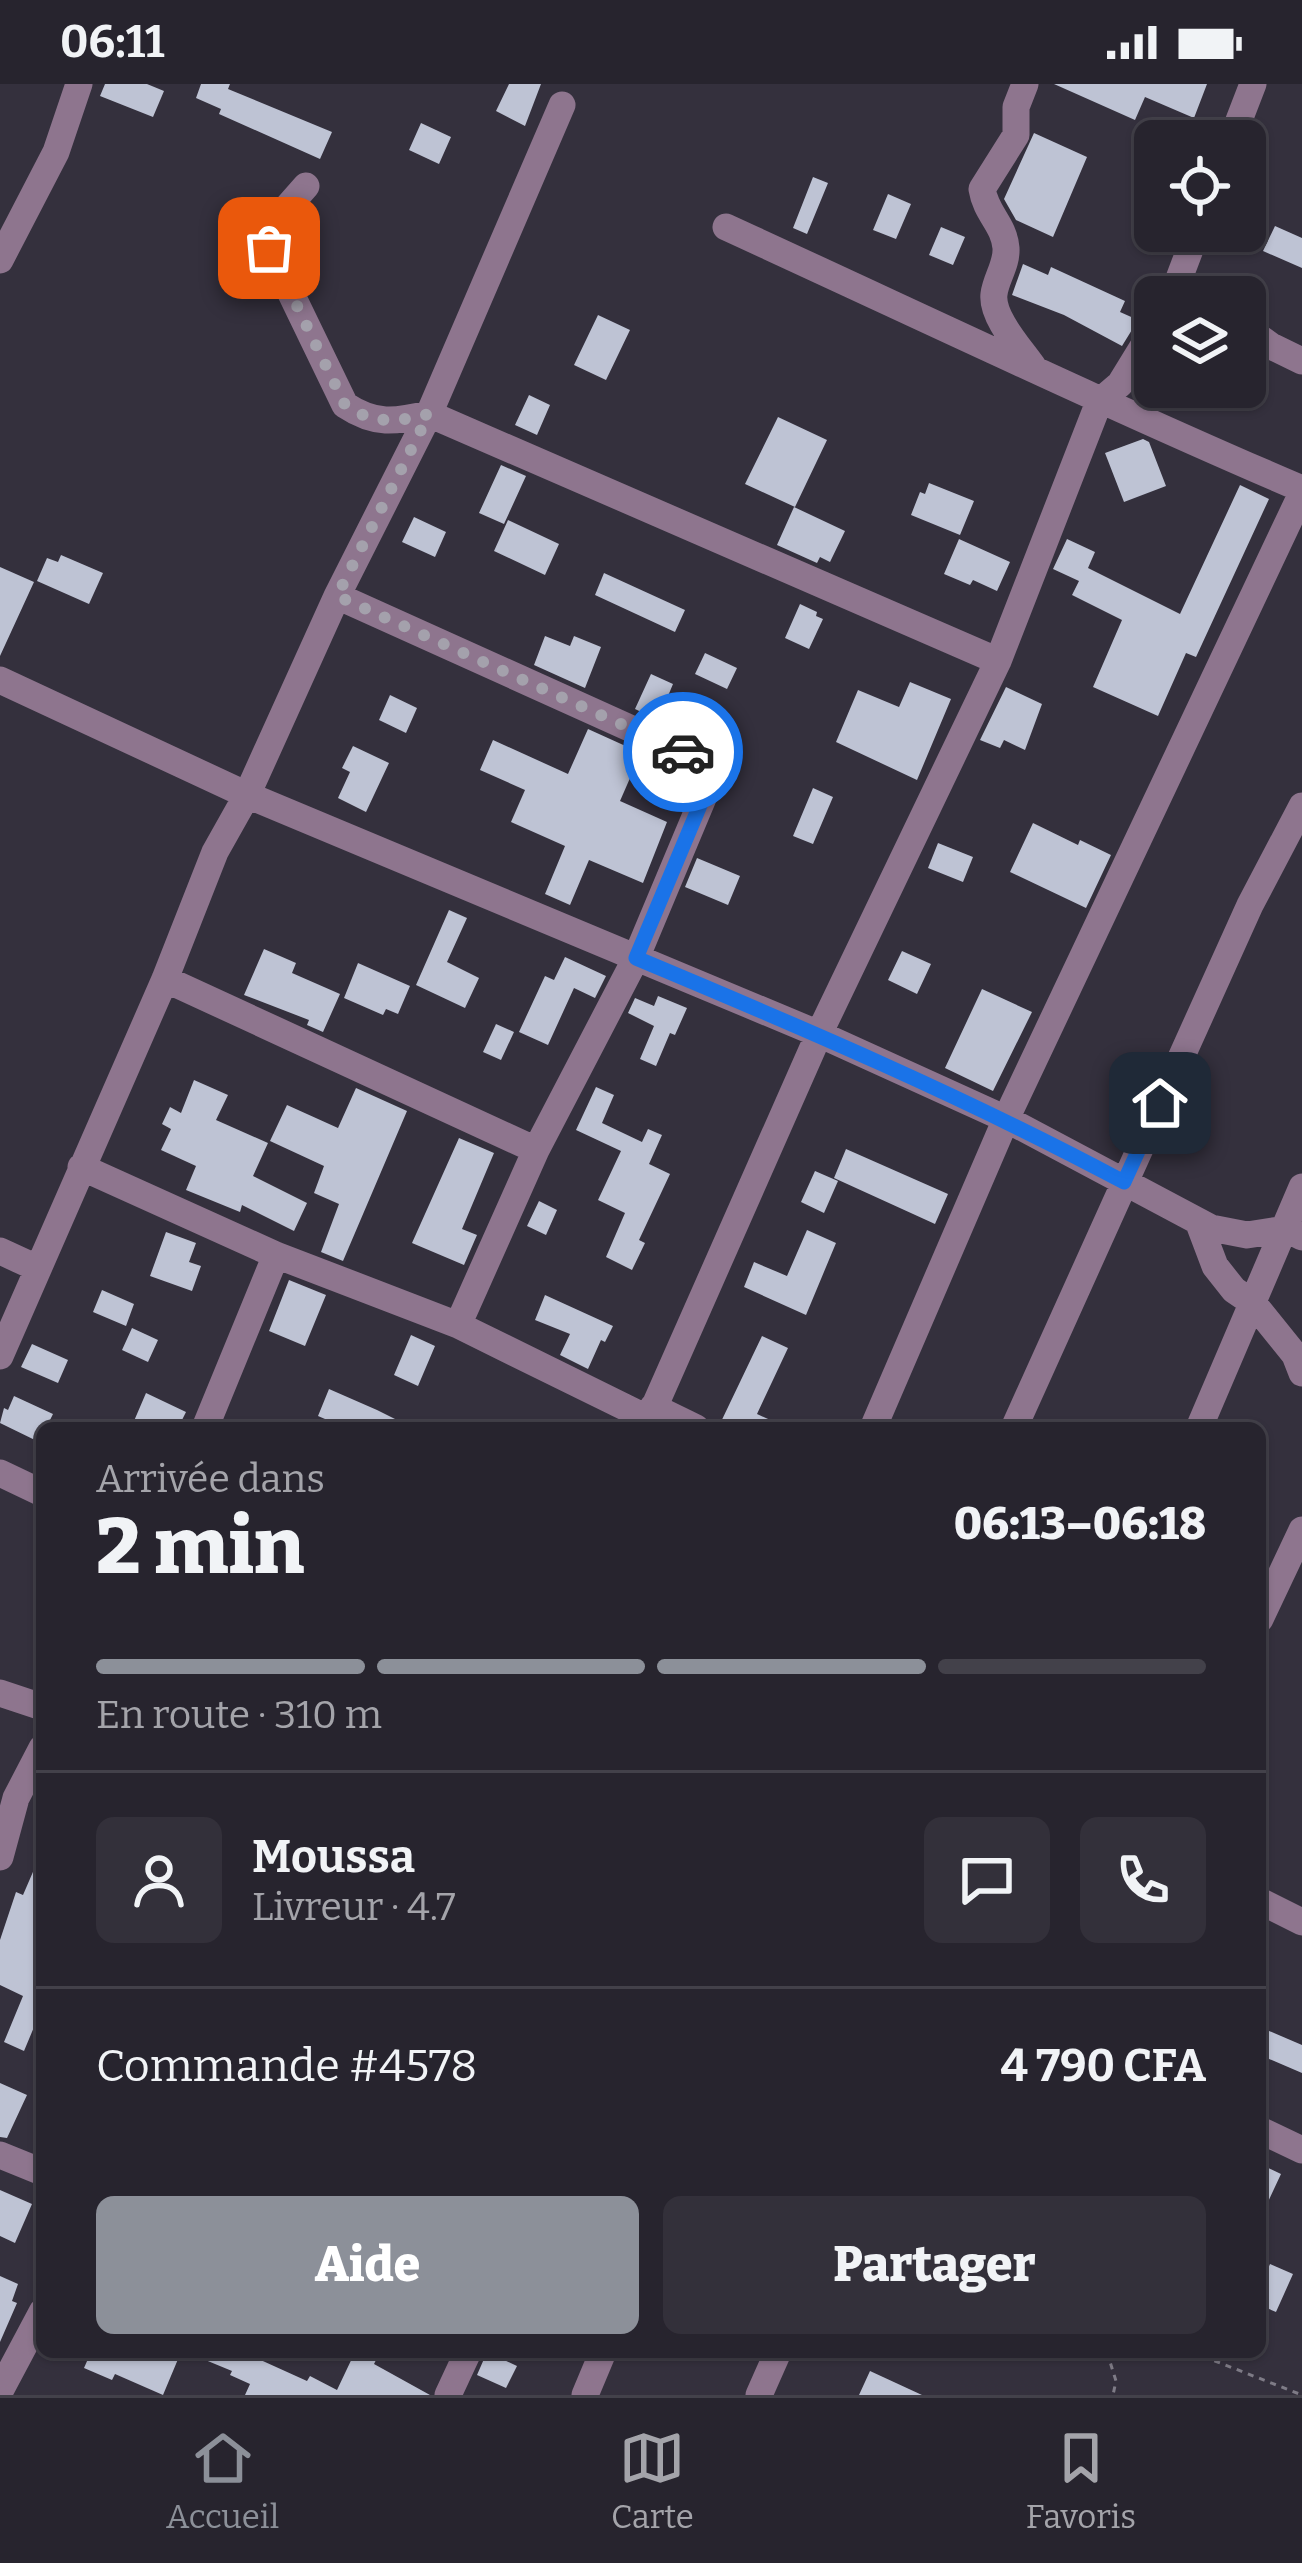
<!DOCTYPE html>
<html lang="fr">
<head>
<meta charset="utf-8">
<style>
	body { margin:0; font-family:Bitter,serif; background:#33303a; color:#f1f3f6; height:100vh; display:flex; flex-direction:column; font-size:45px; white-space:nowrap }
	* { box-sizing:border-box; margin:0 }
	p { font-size:39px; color:#a4a4aa }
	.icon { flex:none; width:66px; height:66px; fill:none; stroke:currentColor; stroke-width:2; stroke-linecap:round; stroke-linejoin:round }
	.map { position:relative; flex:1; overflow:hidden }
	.panel { position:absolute; left:36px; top:1338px; width:1230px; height:936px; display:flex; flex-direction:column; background:#27242e; border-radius:18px; box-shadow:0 3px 9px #0004,0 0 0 3px #43414a }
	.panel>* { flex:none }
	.tools { position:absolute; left:1134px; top:36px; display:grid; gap:24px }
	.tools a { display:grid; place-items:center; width:132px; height:132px; border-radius:18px; background:#27242e; box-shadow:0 3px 9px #0004,0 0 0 3px #43414a; font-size:60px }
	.pin { position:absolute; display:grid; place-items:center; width:102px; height:102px; color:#fff; margin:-51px; border-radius:24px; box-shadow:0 6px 18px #0006 }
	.courier { position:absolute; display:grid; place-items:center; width:120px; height:120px; margin:-60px; border:9px solid #1a73e8; border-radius:50%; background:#fff; color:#222; box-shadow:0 3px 15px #0007 }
	.head em { font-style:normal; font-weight:800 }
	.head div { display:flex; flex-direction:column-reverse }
	.head { display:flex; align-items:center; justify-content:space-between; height:204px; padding:0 60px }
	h1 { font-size:78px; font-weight:800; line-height:90px }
	.bar { display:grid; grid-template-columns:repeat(4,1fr); gap:18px 12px; align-content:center; height:144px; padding:0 60px }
	.bar i { height:15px; border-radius:9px; background:#43414a }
	.bar .on { background:#8c9099 }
	.bar p { grid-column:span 4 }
	.line { display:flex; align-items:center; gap:30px; padding:0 60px; border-top:3px solid #43414a }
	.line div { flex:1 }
	.round { display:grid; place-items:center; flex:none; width:126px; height:126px; border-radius:18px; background:#33303a }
	.action { display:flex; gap:24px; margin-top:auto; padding:24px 60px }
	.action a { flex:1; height:138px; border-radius:18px; background:#8c9099; color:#fff; font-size:48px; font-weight:800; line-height:138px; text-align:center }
	.action a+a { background:#33303a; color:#f1f3f6 }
	.status { display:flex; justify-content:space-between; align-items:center; height:84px; padding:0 60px; background:#27242e; direction:ltr }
	.status svg { height:33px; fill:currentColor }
	.menu { display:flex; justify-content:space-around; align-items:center; height:168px; border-top:3px solid #43414a; background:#27242e; font-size:33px; color:#a4a4aa }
	.menu a { display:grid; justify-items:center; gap:6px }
	.menu .on { color:#8c9099 }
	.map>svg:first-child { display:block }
</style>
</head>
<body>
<div class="status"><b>06:11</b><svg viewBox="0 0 49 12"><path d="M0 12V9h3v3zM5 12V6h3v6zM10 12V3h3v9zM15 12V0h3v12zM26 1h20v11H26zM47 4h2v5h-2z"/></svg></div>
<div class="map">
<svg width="1302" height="2311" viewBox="0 0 1302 2311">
	<rect width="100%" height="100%" fill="#34303d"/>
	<!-- building -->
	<path fill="#bec3d4" d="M105 0H147L164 7 153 33 100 12Z
		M201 0H230L228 5 332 48 320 75 219 30 221 25 196 14Z
		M509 0H541L525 42 496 27Z
		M1054 0H1207L1194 34 1145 13 1135 36Z
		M421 39 451 53 439 80 409 66Z
		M1034 49 1087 73 1053 153 1016 136 1004 115Z
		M813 93 828 99 807 150 793 144Z
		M888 110 911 120 896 155 873 146Z
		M1275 142 1302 154V184L1263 167Z
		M941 143 965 153 953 181 929 171Z
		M1023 180 1048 191 1051 183 1125 217 1120 228 1138 236 1122 262 1064 231 1012 211Z
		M598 231 630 246 606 296 574 281Z
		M529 311 550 321 537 351 515 341Z
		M778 333 827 356 795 423 745 400Z
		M1143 355 1149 358 1166 402 1124 418 1105 369Z
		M501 381 526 392 504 440 479 429Z
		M929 399 974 417 960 451 911 431 920 408 925 410Z
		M1240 401 1269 415 1196 573 1186 569 1158 632 1093 603 1122 536 1072 511 1079 497 1053 485 1067 455 1095 468 1088 484 1180 530Z
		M794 423 845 447 830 478 820 473 817 479 777 461Z
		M414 433 446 448 435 473 402 458Z
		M508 436 559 460 545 491 494 467Z
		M959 455 1010 478 997 507 973 496 970 501 944 490Z
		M61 471 103 489 89 520 37 497 47 474 58 478Z
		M0 483 34 498 0 572Z
		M604 489 685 526 675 548 595 511Z
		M800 520 817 528 816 532 823 535 809 565 785 554Z
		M545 552 570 562 574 552 601 563 585 604 534 581Z
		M705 569 737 584 727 605 695 590Z
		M651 590 673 600 658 636 635 625Z
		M910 598 951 615 917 696 836 658 858 606 899 623Z
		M1006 603 1042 620 1025 666 1004 656 1000 664 980 656Z
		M390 611 417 624 406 649 379 636Z
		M588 645 641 669 620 717 667 738 643 799 589 776 570 821 545 810 565 762 511 738 525 706 480 686 493 656 568 690Z
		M353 662 389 679 366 728 338 714 350 688 342 684Z
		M813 704 833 713 813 760 793 752Z
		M1033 739 1078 761 1080 756 1111 771 1086 824 1010 788Z
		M938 759 973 773 963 798 928 784Z
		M697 774 740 792 728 821 685 803Z
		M449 826 467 834 447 878 479 894 465 924 416 901Z
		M264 865 296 879 292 889 340 910 323 948 307 941 309 936 244 911Z
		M902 867 931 880 917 910 888 896Z
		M565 873 606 892 595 914 574 904 548 961 519 948 545 892 554 896Z
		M358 879 410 902 398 930 386 925 383 931 344 914Z
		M982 905 1032 928 993 1007 945 984Z
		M658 912 687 924 675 951 670 949 656 982 640 975 654 942 628 929 635 914 654 922Z
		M496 940 514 948 501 976 483 968Z
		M194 996 228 1011 216 1036 268 1059 253 1092 307 1119 294 1147 242 1121 240 1128 186 1106 196 1082 161 1066 171 1045 162 1040 170 1023 181 1029Z
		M596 1003 614 1011 602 1039 642 1058 648 1045 662 1051 649 1080 670 1090 639 1156 645 1159 632 1186 606 1173 625 1129 598 1116 621 1067 576 1046Z
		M356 1004 407 1027 343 1177 321 1168 339 1120 314 1109 324 1082 270 1057 287 1021 338 1044Z
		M459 1054 494 1069 462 1145 477 1151 464 1181 412 1159Z
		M846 1065 948 1110 935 1140 834 1094Z
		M815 1087 838 1097 824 1129 801 1118Z
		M539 1117 557 1126 546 1151 527 1142Z
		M807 1146 836 1159 806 1231 744 1203 754 1178 787 1192Z
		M166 1148 196 1159 189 1178 201 1182 192 1207 150 1192Z
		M289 1196 326 1211 305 1262 269 1247Z
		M102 1206 134 1220 126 1242 93 1228Z
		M545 1211 613 1242 605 1258 601 1256 588 1285 560 1271 570 1250 535 1236Z
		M132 1244 158 1256 148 1278 122 1266Z
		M411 1251 435 1262 418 1302 394 1291Z
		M762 1252 788 1264 757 1330 788 1344H718Z
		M32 1260 68 1276 58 1299 21 1283Z
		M329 1305 377 1326 413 1344H346L318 1332Z
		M146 1309 186 1328 178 1344H131Z
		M14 1312 53 1330 46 1344H42L39 1358 0 1339 4 1324 8 1326Z
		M42 1767V1924L24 1967 4 1958 23 1912 0 1901V1856L16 1808 23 1811Z
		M1260 1943 1302 1961V1989L1260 1971Z
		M0 1999 27 2011 7 2054 0 2053Z
		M1260 2080 1281 2090 1260 2135Z
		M0 2106 32 2120 15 2159 0 2152Z
		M1270 2180 1293 2190 1276 2228 1260 2221V2203Z
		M0 2192 18 2200 12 2217 17 2219 0 2258Z
		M91 2268H181L163 2311 115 2290 112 2296 84 2284Z
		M186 2268H243L307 2297 310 2292 337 2306 355 2268H380L374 2280 430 2311H245L250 2300 230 2291 232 2287Z
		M487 2268 517 2282 506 2304 477 2291Z
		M870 2287 922 2311H859Z"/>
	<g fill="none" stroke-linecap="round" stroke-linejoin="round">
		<!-- path -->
		<path stroke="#7e7b86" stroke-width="3" stroke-dasharray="6 6" stroke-linecap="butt" d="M1107 2268 1116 2297 1113 2311
			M1192 2268 1302 2311"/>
		<!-- minor -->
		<path stroke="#8e758e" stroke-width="27" d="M1025 0 1016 23V51L982 105C986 130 1004 140 1006 164 1007 181 996 194 994 210 991 233 1021 265 1034 284
			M1231 57 1253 0
			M306 102 276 136 269 164 345 321C375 341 395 338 429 330L998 577
			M726 143C918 231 1108 322 1302 405
			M0 176 56 68 79 0
			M1172 213 1197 147
			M1245 243 1271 262 1302 277
			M337 512 716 683 636 874 536 1066 458 1241
			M0 596 247 711 819 950 1006 1035 1211 1144 1247 1151 1286 1145 1302 1153
			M165 895 536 1066
			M81 1083 276 1171 458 1241 649 1335
			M1198 1137 1215 1182 1234 1206 1253 1219 1295 1271 1302 1289
			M0 1167 37 1184
			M0 1272 165 895 215 768 247 711 337 512 429 330 562 21
			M653 1323 696 1344
			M205 1344 276 1171
			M645 1344 819 950 998 577 1099 318 1120 300 1155 243
			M873 1344 1006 1035 1302 409
			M1014 1344 1250 821 1302 722
			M1199 1344 1302 1103
			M0 1389 42 1409
			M1260 1535 1302 1446
			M0 1609 42 1623
			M0 1773 16 1714 42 1664
			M1260 1817 1302 1838
			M1260 2046 1302 2066
			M0 2071 42 2088
			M0 2307 42 2228
			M448 2311 468 2268
			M585 2311 603 2268
			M759 2311 778 2268"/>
	</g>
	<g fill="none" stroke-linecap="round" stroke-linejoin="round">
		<!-- done -->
		<path stroke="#a4a1ac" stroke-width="12" stroke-dasharray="0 21.6" d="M269 164 345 321C375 341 395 338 429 330L337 512 683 668"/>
		<!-- route -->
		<path stroke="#1a73e8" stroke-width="15" d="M683 668 716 683 636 874C801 943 965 1013 1124 1098L1160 1019"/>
	</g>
</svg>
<div class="tools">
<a><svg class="icon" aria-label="locate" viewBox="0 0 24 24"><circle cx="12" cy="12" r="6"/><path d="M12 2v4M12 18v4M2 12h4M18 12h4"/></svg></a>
<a><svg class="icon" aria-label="layers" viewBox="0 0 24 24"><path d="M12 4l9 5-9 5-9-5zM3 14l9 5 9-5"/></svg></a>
</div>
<div class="pin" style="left:269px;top:164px;background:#ea580c"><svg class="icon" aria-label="bag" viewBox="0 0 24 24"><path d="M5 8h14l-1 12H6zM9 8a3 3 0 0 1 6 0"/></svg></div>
<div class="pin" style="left:1160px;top:1019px;background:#1f2937"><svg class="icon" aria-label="home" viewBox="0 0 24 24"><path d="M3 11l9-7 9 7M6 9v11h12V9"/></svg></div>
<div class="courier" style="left:683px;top:668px"><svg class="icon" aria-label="car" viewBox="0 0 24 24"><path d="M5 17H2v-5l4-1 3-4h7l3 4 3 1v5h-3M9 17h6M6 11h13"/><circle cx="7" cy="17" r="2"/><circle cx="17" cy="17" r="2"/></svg></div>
<section class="panel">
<div class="head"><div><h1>2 min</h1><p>Arrivée dans</p></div><em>06:13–06:18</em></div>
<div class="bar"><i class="on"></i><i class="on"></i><i class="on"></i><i></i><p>En route · 310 m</p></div>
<div class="line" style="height:216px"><a class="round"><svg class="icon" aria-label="person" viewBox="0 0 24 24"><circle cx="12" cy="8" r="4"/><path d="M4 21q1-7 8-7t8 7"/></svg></a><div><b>Moussa</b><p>Livreur · 4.7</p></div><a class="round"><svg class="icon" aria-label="chat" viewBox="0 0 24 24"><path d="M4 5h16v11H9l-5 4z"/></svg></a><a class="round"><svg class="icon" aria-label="phone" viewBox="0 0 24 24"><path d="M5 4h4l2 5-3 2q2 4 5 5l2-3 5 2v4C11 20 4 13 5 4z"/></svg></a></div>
<div class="line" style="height:156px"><div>Commande #4578</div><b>4 790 CFA</b></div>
<div class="action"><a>Aide</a><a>Partager</a></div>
</section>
</div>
<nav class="menu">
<a class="on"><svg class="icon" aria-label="home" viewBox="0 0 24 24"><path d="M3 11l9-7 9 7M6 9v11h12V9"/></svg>Accueil</a>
<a><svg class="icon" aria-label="map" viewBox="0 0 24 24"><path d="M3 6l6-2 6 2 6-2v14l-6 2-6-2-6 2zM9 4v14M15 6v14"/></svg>Carte</a>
<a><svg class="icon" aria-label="saved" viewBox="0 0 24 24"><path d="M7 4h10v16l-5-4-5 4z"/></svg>Favoris</a>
</nav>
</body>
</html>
